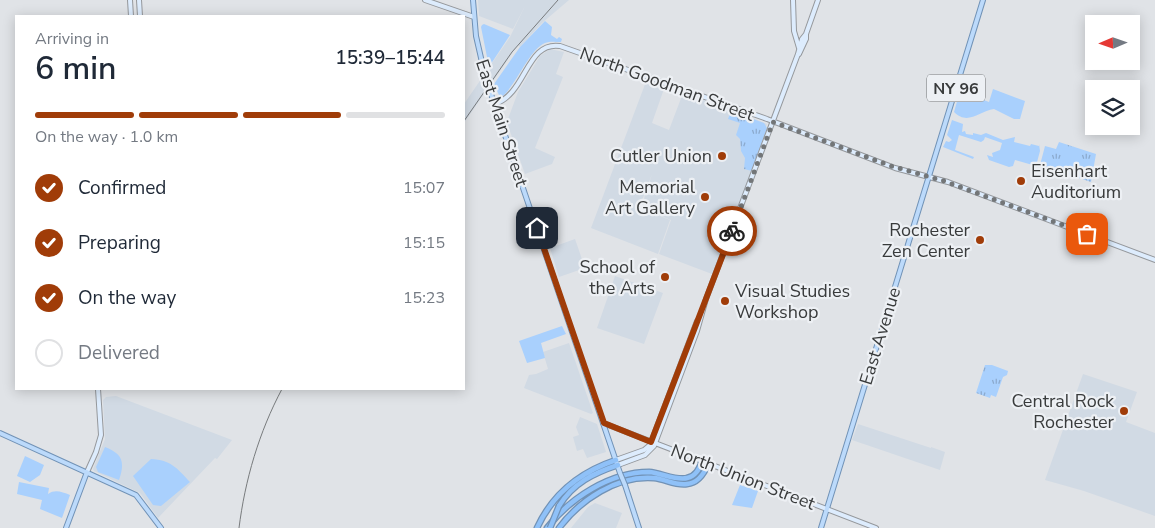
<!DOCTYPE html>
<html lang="en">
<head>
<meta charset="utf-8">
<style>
	body { margin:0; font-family:"Nunito Sans",sans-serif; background:#f2f2f3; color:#1f2937; height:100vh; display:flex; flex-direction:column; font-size:19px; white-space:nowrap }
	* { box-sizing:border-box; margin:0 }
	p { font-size:16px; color:#747a83 }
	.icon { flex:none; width:28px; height:28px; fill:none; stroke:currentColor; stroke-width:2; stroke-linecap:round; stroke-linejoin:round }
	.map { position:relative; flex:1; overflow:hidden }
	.drawer { position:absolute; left:15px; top:15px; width:450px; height:375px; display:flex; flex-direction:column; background:#fff; border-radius:0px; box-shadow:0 2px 12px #0003 }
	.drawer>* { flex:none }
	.needle { width:32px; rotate:268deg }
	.tools { position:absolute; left:1085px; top:15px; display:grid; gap:10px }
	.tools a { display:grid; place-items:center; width:55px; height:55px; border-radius:0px; background:#fff; box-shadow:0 2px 12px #0003; font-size:25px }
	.pin { position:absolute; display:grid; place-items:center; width:42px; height:42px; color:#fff; margin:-21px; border-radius:10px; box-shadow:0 2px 8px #0006 }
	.courier { position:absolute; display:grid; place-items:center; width:50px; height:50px; margin:-25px; border:4px solid #a03c08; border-radius:50%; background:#fff; color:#222; box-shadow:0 1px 6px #0007 }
	.summary em { font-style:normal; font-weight:600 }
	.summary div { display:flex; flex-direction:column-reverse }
	.summary { display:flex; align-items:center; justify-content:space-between; height:85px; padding:0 20px }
	h1 { font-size:32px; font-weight:600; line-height:38px }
	.bar { display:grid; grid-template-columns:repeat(4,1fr); gap:8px 5px; align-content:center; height:60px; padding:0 20px }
	.bar i { height:6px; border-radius:4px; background:#e0e1e3 }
	.bar .selected { background:#a03c08 }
	.bar p { grid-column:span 4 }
	ol { padding:0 20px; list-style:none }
	li { display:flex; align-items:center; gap:15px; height:55px }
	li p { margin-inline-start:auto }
	li .icon { padding:5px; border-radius:50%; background:#a03c08; color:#fff; stroke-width:4 }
	li:last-child { color:#747a83 }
	li i { width:28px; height:28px; border:2px solid #e0e1e3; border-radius:50% }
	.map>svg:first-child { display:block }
</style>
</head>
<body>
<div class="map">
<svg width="1155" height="528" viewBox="0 0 1155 528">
	<defs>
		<pattern id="park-tufts" width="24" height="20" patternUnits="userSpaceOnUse" patternTransform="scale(1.25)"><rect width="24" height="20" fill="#a9d0fd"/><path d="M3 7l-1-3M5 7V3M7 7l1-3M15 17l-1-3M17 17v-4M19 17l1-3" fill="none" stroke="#8baace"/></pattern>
	</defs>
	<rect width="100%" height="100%" fill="#e0e3e7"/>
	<!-- built -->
	<path fill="#d1dae4" d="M478 0H569L542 23 520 47 518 45 464 123V104L510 37 525 6 513 29 479 16Z
		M550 49 564 52 556 74 563 77 535 148 555 157 552 164 525 174 506 120 508 119 518 92 540 56Z
		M647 79 665 86 652 123 669 130 683 93 717 104 767 124 757 158 715 271 712 274 659 254 671 220 641 208 652 174 639 208 670 220 658 254 591 228Z
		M575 239 585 268 559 277 550 248Z
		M615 276 663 293 644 344 597 328Z
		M569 343 593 413 591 414 524 388 529 375 536 374 548 369 543 352Z
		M1083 374 1137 392 1126 422 1155 433V516L1084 491 1045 480Z
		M116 396 232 440 217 459 215 458 158 518 140 493 94 471 93 469 105 439 103 400 106 397Z
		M580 417 597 424 606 452 587 458 583 449 577 451 573 437 579 435 576 427Z
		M858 424 931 448V447L945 452 940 470 852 440Z
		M595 503 622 513 616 528H571L588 507Z"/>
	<!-- grass -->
	<path fill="#a9d0fd" d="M545 21 552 27 551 35 557 39 559 37 562 39 561 42C556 42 550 41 545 43 530 49 517 83 503 96L499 95 494 84 520 47Z
		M484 24 510 35 489 67 481 27 482 25Z
		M993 89 1025 101 1020 119H1014L994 109C979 111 968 126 954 112L960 91 989 102Z
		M952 120 963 124 962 132 965 131 966 134 973 135V133L981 135 986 133 1003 140 1015 137 1014 142 1030 146 1031 144 1039 146V144L1040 151 1036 166 1015 160 1013 166 1009 167 989 160 987 155 993 157 992 153 1000 150 1002 143 985 137 984 140 981 142 959 135 955 150 974 157 973 159 943 147 946 141 949 142 952 140 947 135Z
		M562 326 566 334 541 343 545 358 527 363 519 341Z
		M105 447C123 454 125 462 119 480L98 472 96 467Z
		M25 456 44 465 40 475 30 482 17 476Z
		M151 459C171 460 177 468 190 482L161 506 153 505 133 476Z
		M19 482 49 488 48 494C55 489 62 492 70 495L62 518 40 509 42 500 17 494Z
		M740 485 758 491 752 508 732 505Z"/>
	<!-- park -->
	<path fill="url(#park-tufts)" d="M731 111 764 123 767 128 752 171 744 169 745 158 741 151 740 139 736 135 740 123 728 119Z
		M1059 142 1096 154 1091 182 1040 165 1045 146 1056 149Z
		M985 365H992L1008 371 1007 375 1003 377 996 397 991 395 990 398 976 393Z"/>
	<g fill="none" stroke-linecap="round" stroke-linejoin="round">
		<!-- secondary casing -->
		<g stroke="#95989c" stroke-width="6">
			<path id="secondary" d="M130 0 131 16
				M139 0 140 16
				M425 0 474 17
				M793 0 794 31 799 48
				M799 54 806 39V34L818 0
				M495 104C527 93 526 41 560 46L767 119 895 168 948 182 1155 260
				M603 423 876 528
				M616 460 644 450 650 445 697 321
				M618 465 645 455 654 446 697 331 706 299 798 54 802 39 806 34
				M87 472 96 452 101 435 98 389"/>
		</g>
		<!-- primary casing -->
		<g stroke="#7192b6" stroke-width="6">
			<path id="primary" d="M473 0 476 36 484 71
				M491 94 620 473
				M0 433 136 495 161 528
				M625 485 639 528
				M66 528 87 472
				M821 528 983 0"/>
		</g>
		<!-- motorway casing -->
		<g stroke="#7192b6" stroke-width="7">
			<path id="motorway" d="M559 506C573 483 594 473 618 465
				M537 528C553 493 580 472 616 460
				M547 528C570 498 610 472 649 472 661 473 677 481 687 478 696 476 699 469 702 462
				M559 528C580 500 617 475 654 478 665 479 676 486 687 484 698 483 704 474 708 464"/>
		</g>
		<!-- secondary -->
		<use href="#secondary" stroke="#ddecfd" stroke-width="4"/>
		<!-- primary -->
		<use href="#primary" stroke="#bcdafb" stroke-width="4"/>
		<!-- motorway -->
		<use href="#motorway" stroke="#8fc1f8" stroke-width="4.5"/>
		<!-- rail -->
		<path stroke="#787b7d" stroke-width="1" d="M464 121 512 52 558 0
			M239 528C245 480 259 432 282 389"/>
		<!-- primary-bridge casing -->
		<g stroke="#7192b6" stroke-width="6" stroke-linecap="butt">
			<path id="primary-bridge" d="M484 71 491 94
				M620 473 625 485"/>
		</g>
		<!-- motorway-bridge casing -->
		<g stroke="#7192b6" stroke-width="7" stroke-linecap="butt">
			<path id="motorway-bridge" d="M550 528 559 506"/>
		</g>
		<!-- primary-bridge -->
		<use href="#primary-bridge" stroke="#bcdafb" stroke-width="4"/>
		<!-- motorway-bridge -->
		<use href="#motorway-bridge" stroke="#8fc1f8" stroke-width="4.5"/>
	</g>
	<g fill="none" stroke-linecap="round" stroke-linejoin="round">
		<!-- done -->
		<path stroke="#737678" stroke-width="5" stroke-dasharray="0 9" d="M732 231 773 122 891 166 944 181 1087 234"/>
		<!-- route -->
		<path stroke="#a03c08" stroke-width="6" d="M537 228 604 423 651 442 732 231"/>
	</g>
	<!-- markers -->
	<g fill="#a03c08" stroke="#edf0f4" stroke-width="2">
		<circle cx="722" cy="156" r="5"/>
		<circle cx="1021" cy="181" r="5"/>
		<circle cx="705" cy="197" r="5"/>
		<circle cx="980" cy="240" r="5"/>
		<circle cx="665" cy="277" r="5"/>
		<circle cx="725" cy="301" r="5"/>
		<circle cx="1124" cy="411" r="5"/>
	</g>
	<g text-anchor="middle" stroke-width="4.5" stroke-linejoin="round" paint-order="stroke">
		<!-- shield labels -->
		<rect fill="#edf0f4" stroke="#6f7173" stroke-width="1" x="927" y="74.5" width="58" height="27" rx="4"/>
		<g font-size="16" font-weight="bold" fill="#393b3c">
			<text x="956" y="94">NY 96</text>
		</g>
		<!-- street labels -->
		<g font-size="18" fill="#393b3c" stroke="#edf0f4">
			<text transform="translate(667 84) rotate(20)" y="6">North Goodman Street</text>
			<text transform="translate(502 123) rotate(72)" y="6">East Main Street</text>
			<text transform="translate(880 336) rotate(-73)" y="6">East Avenue</text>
			<text transform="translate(743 477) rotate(21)" y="6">North Union Street</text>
		</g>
		<!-- poi labels -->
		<g font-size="18" fill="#393b3c" stroke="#edf0f4" text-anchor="end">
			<text x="712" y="162">Cutler Union</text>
			<text x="1031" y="177" text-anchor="start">Eisenhart<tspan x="1031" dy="21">Auditorium</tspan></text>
			<text x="695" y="193">Memorial<tspan x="695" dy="21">Art Gallery</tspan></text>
			<text x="970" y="236">Rochester<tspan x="970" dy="21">Zen Center</tspan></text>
			<text x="655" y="273">School of<tspan x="655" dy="21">the Arts</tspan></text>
			<text x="735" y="297" text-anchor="start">Visual Studies<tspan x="735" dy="21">Workshop</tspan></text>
			<text x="1114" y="407">Central Rock<tspan x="1114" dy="21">Rochester</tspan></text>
		</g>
	</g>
</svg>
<div class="tools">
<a><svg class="needle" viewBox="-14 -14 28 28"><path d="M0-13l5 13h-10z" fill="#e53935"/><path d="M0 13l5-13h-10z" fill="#747a83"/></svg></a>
<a><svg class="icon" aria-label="layers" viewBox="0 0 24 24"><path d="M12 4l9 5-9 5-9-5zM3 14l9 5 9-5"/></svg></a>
</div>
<div class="pin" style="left:1087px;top:234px;background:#ea580c"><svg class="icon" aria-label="bag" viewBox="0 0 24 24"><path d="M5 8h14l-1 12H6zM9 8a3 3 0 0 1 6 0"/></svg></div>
<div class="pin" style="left:537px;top:228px;background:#1f2937"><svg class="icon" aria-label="home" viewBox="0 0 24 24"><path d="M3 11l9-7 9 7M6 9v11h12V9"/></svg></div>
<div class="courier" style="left:732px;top:231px"><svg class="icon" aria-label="bike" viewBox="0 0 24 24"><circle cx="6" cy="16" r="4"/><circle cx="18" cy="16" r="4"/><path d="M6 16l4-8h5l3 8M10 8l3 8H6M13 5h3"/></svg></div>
<section class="drawer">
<div class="summary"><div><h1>6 min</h1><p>Arriving in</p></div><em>15:39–15:44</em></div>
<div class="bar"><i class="selected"></i><i class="selected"></i><i class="selected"></i><i></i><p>On the way · 1.0 km</p></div>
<ol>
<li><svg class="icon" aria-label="check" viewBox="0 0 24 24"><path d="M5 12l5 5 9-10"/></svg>Confirmed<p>15:07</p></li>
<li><svg class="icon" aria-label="check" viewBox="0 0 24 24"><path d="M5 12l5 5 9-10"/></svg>Preparing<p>15:15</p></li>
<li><svg class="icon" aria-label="check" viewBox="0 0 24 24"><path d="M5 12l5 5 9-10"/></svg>On the way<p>15:23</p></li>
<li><i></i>Delivered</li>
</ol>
</section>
</div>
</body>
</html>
